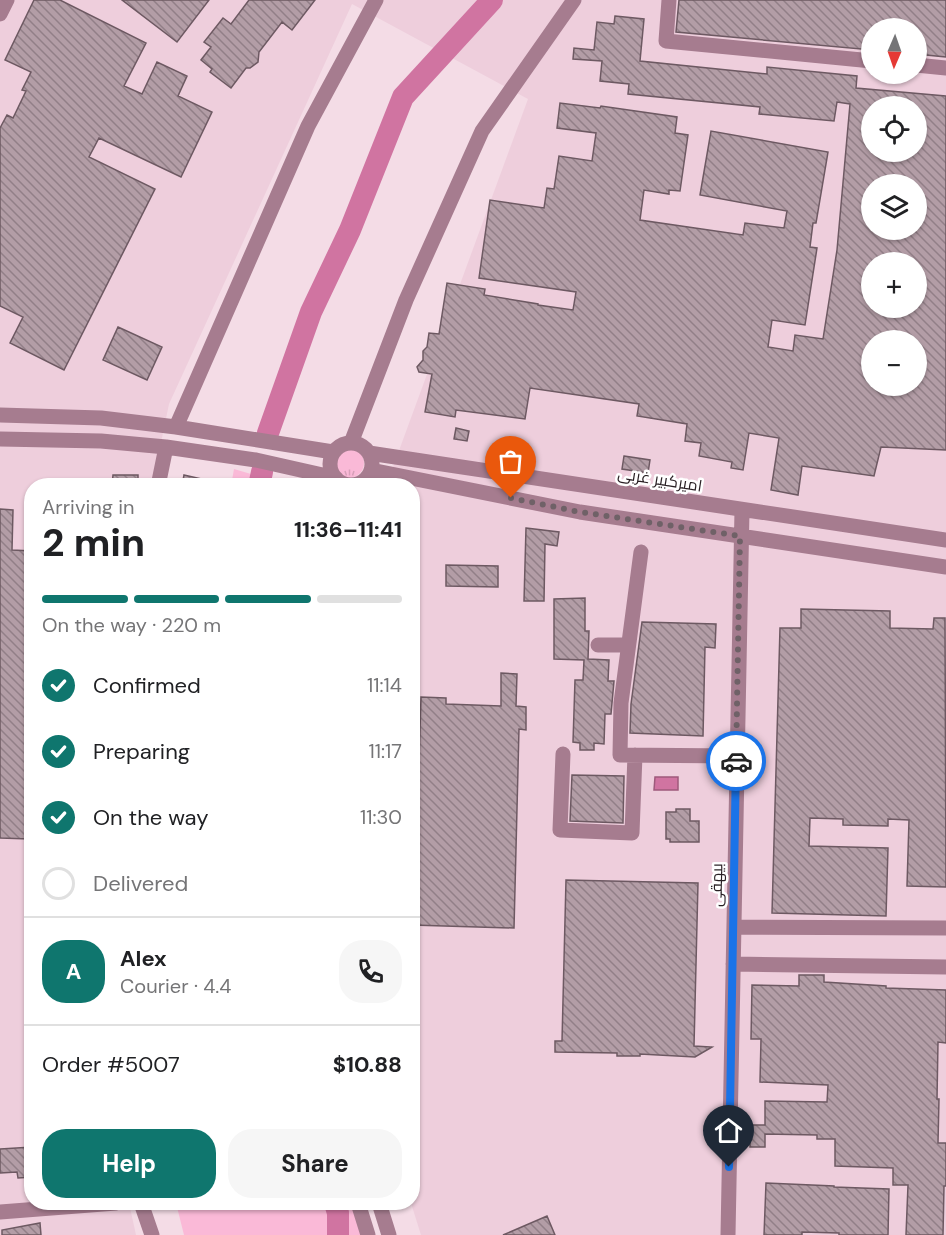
<!DOCTYPE html>
<html lang="en">
<head>
<meta charset="utf-8">
<style>
	body { margin:0; font-family:"DM Sans",Cairo,sans-serif; background:#f6f6f6; color:#202124; height:100vh; display:flex; flex-direction:column; font-size:22px; white-space:nowrap }
	* { box-sizing:border-box; margin:0 }
	p { font-size:20px; color:#757577 }
	.icon { flex:none; width:33px; height:33px; fill:none; stroke:currentColor; stroke-width:2; stroke-linecap:round; stroke-linejoin:round }
	.map { position:relative; flex:1; overflow:hidden }
	.drawer { position:absolute; left:24px; top:478px; width:396px; height:732px; display:flex; flex-direction:column; background:#fff; border-radius:24px; box-shadow:0 2px 4px #0004 }
	.drawer>* { flex:none }
	.needle { width:39px; rotate:182deg }
	.fabs { position:absolute; left:861px; top:18px; display:grid; gap:12px }
	.fabs a { display:grid; place-items:center; width:66px; height:66px; border-radius:50%; background:#fff; box-shadow:0 2px 4px #0004; font-size:30px }
	.pin { position:absolute; display:grid; place-items:center; width:51px; height:51px; color:#fff; margin:-62px -26px; border-radius:50% 50% 50% 0; rotate:-45deg; box-shadow:0 0 6px #0007 }
	.pin .icon { rotate:45deg }
	.courier { position:absolute; display:grid; place-items:center; width:60px; height:60px; margin:-30px; border:4px solid #1a73e8; border-radius:50%; background:#fff; color:#222; box-shadow:0 2px 8px #0007 }
	.head em { font-style:normal; font-weight:700 }
	.head div { display:flex; flex-direction:column-reverse }
	.head { display:flex; align-items:center; justify-content:space-between; height:102px; padding:0 18px }
	h1 { font-size:39px; font-weight:700; line-height:45px }
	.bar { display:grid; grid-template-columns:repeat(4,1fr); gap:9px 6px; align-content:center; height:72px; padding:0 18px }
	.bar i { height:8px; border-radius:4px; background:#e0e0e0 }
	.bar .active { background:#0f766e }
	.bar p { grid-column:span 4 }
	.line { display:flex; align-items:center; gap:15px; padding:0 18px; border-top:2px solid #e0e0e0 }
	.line div { flex:1 }
	.round { display:grid; place-items:center; flex:none; width:63px; height:63px; border-radius:24px; background:#f6f6f6 }
	ol { padding:0 18px; list-style:none }
	li { display:flex; align-items:center; gap:18px; height:66px }
	li p { margin-inline-start:auto }
	li .icon { padding:6px; border-radius:50%; background:#0f766e; color:#fff; stroke-width:4 }
	li:last-child { color:#757577 }
	li i { width:33px; height:33px; border:3px solid #e0e0e0; border-radius:50% }
	.button { display:flex; gap:12px; margin-top:auto; padding:12px 18px }
	.button a { flex:1; height:69px; border-radius:24px; background:#0f766e; color:#fff; font-size:24px; font-weight:700; line-height:69px; text-align:center }
	.button a+a { background:#f6f6f6; color:#202124 }
	.map>svg:first-child { display:block }
</style>
</head>
<body>
<div class="map">
<svg width="946" height="1235" viewBox="0 0 946 1235">
	<defs>
		<pattern id="grass-tufts" width="24" height="20" patternUnits="userSpaceOnUse" patternTransform="scale(1.5)"><rect width="24" height="20" fill="#fab9d7"/><path d="M3 7l-1-3M5 7V3M7 7l1-3M15 17l-1-3M17 17v-4M19 17l1-3" fill="none" stroke="#d69fb8"/></pattern>
		<pattern id="building-back-hatch" width="6" height="6" patternUnits="userSpaceOnUse" patternTransform="scale(1.5)"><rect width="6" height="6" fill="#b39da6"/><path d="M-1 5l2 2M0 0l6 6M5-1l2 2" fill="none" stroke="#927f87"/></pattern>
	</defs>
	<rect width="100%" height="100%" fill="#f4dce6"/>
	<!-- built -->
	<path fill="#eecedc" fill-rule="evenodd" d="M0 0H946V1235H421L411 1203H412V486H386L528 99 352 4 169 404 152 486H32V1203H129L136 1235H0ZM872 28H916V74H872ZM872 106H916V152H872ZM872 184H916V230H872ZM872 262H916V308H872ZM872 340H916V386H872Z"/>
	<!-- grass -->
	<path fill="url(#grass-tufts)" d="M334 463a15 15 0 1 1 30 0a15 15 0 1 1-30 0Z"/>
	<!-- green -->
	<path fill="#fab9d7" d="M234 469 291 486H231Z
		M176 1203H352L363 1235H184Z"/>
	<!-- water -->
	<path fill="#d074a1" stroke="#9e5a7b" stroke-width="1.5" d="M655 777H678V790H654Z"/>
	<g fill="none" stroke-linecap="round" stroke-linejoin="round">
		<!-- river -->
		<path stroke="#d074a1" stroke-width="22" d="M268 433 311 312 350 230 403 97 492 0
			M259 486 262 472
			M335 1203 338 1213V1235"/>
	</g>
	<!-- building -->
	<path fill="url(#building-back-hatch)" stroke="#6d5962" stroke-width="1.5" fill-rule="evenodd" d="M34 0H60L146 43 124 86 142 94 157 62 187 76 178 96 212 112 181 177 99 138 89 157 155 189 64 370 10 343 23 317 0 306V128L7 115 13 118 26 91 22 90 31 72 5 60Z
		M122 0H209L177 42Z
		M249 0H315L292 30 282 22 259 52 258 62 250 68H246L231 88 210 72 212 69 201 60 211 47 204 42 223 18 231 24Z
		M679 0H946V57L916 54V28H872V50L676 32Z
		M615 16 644 19 640 61 767 74V67L857 76 856 88 946 96V450L881 447 874 476 802 466 798 495 771 490 779 438 749 433 743 470 731 468 732 462 699 456 701 443 685 441 687 424 637 416 639 404 530 388 525 419 456 410 455 417 425 412 432 374 419 372 417 367 423 360V351L427 347 429 333 439 334 447 283 485 289 484 295 538 304V305L573 310 576 292 479 278 490 200 544 208 547 188 554 189 559 156 592 161 596 133 557 128 560 103 600 108 601 106 677 117 675 133 688 135 680 191 669 190V194L644 190 640 220 743 235 745 223 784 228 787 211 700 195 711 131 828 152 816 223H813L810 247 817 248 805 325 772 320 768 347 793 351 795 335 823 339 837 250 850 104 837 102 834 121 759 114 760 107 628 94 629 84 600 81 602 61 573 59 574 48 594 50 597 22 614 24ZM872 106H916V152H872ZM872 184H916V230H872ZM872 262H916V308H872ZM872 340H916V386H872Z
		M118 327 162 347 147 380 103 360Z
		M456 428 469 431 467 441 454 439Z
		M624 456 650 460 648 473 622 469Z
		M113 475H138V486H112Z
		M184 475 215 482 214 486H182Z
		M0 509 13 510 12 550 32 551V823H29V839L0 838Z
		M526 528 559 532 557 546 545 544 544 601H524Z
		M446 565 498 566V587L446 586Z
		M585 598V631H589L588 659 609 660 608 681H614L611 714H605L604 744 594 743V750H580V743L573 742 575 680H583L584 660 554 659V599Z
		M801 609 890 611V628L933 629 934 618H945L946 887 907 886 909 820 888 819V826L843 825V819L810 818 809 846 888 848 886 916 772 913 780 628H801Z
		M642 622 716 624 715 648 705 647 703 736 630 733 631 704Z
		M501 673 517 674 516 706 526 707V730L519 729 514 928 412 925V891H415L421 697 446 698V704L501 706Z
		M572 775 624 776 623 823 570 821Z
		M676 809H690V821H699V842H670V839H666V812H676Z
		M566 880 698 883 694 1046 712 1047 695 1057 640 1054V1056H617V1053L555 1052V1041H562Z
		M799 975H824V982L886 986V988L946 990V1043L938 1042 937 1099H939L938 1143H946V1186H944L943 1235H906L908 1185H893V1168L835 1166V1139H817V1135L765 1134V1147H750V1125H765V1101L827 1102 828 1085 760 1082 761 1039H751L752 985 799 986Z
		M32 1147V1177L18 1178 17 1172 0 1173V1149Z
		M766 1183 834 1186V1187L889 1189 888 1235H839V1233L802 1232V1235H764Z
		M547 1216 555 1235H503Z
		M40 1223 41 1235H2V1230Z"/>
	<g fill="none" stroke-linecap="round" stroke-linejoin="round">
		<!-- minor -->
		<path stroke="#a67c8f" stroke-width="15" d="M669 0 666 41 872 61
			M0 14 7 0
			M916 65 946 68
			M0 415 101 418 176 427 333 452
			M176 427 308 126 376 0
			M0 439 101 441 166 447 256 460 336 478 334 486
			M330 464a21 21 0 1 1 42 0a21 21 0 1 1-42 0Z
			M351 443 406 300 482 131 574 0
			M369 453 946 540
			M371 470 580 512 946 567
			M158 486 166 447
			M641 552 621 703 620 755 736 756
			M598 645H628
			M563 754 560 830 632 833 635 755
			M734 927 946 928
			M733 964 946 967
			M141 1203 152 1235
			M358 1203 368 1235
			M379 1203 389 1235
			M0 1212 116 1203
			M728 1235 742 510"/>
	</g>
	<g fill="none" stroke-linecap="round" stroke-linejoin="round">
		<!-- done -->
		<path stroke="#6f6167" stroke-width="6" stroke-dasharray="0 10.8" d="M511 498 580 512 740 536 736 761"/>
		<!-- route -->
		<path stroke="#1a73e8" stroke-width="8" d="M729 1167 736 761"/>
	</g>
	<g text-anchor="middle" stroke-width="5" stroke-linejoin="round" paint-order="stroke">
		<!-- street labels -->
		<g font-size="16" fill="#281f23" stroke="#fff">
			<text transform="translate(660 479) rotate(9)" y="6">امیرکبیر غربی</text>
			<text transform="translate(716 885) rotate(-89)" y="6">بیهقی</text>
		</g>
	</g>
</svg>
<div class="fabs">
<a><svg class="needle" viewBox="-14 -14 28 28"><path d="M0-13l5 13h-10z" fill="#e53935"/><path d="M0 13l5-13h-10z" fill="#757577"/></svg></a>
<a><svg class="icon" aria-label="locate" viewBox="0 0 24 24"><circle cx="12" cy="12" r="6"/><path d="M12 2v4M12 18v4M2 12h4M18 12h4"/></svg></a>
<a><svg class="icon" aria-label="layers" viewBox="0 0 24 24"><path d="M12 4l9 5-9 5-9-5zM3 14l9 5 9-5"/></svg></a>
<a>+</a>
<a>−</a>
</div>
<div class="pin" style="left:511px;top:498px;background:#ea580c"><svg class="icon" aria-label="bag" viewBox="0 0 24 24"><path d="M5 8h14l-1 12H6zM9 8a3 3 0 0 1 6 0"/></svg></div>
<div class="pin" style="left:729px;top:1167px;background:#1f2937"><svg class="icon" aria-label="home" viewBox="0 0 24 24"><path d="M3 11l9-7 9 7M6 9v11h12V9"/></svg></div>
<div class="courier" style="left:736px;top:761px"><svg class="icon" aria-label="car" viewBox="0 0 24 24"><path d="M5 17H2v-5l4-1 3-4h7l3 4 3 1v5h-3M9 17h6M6 11h13"/><circle cx="7" cy="17" r="2"/><circle cx="17" cy="17" r="2"/></svg></div>
<section class="drawer">
<div class="head"><div><h1>2 min</h1><p>Arriving in</p></div><em>11:36–11:41</em></div>
<div class="bar"><i class="active"></i><i class="active"></i><i class="active"></i><i></i><p>On the way · 220 m</p></div>
<ol>
<li><svg class="icon" aria-label="check" viewBox="0 0 24 24"><path d="M5 12l5 5 9-10"/></svg>Confirmed<p>11:14</p></li>
<li><svg class="icon" aria-label="check" viewBox="0 0 24 24"><path d="M5 12l5 5 9-10"/></svg>Preparing<p>11:17</p></li>
<li><svg class="icon" aria-label="check" viewBox="0 0 24 24"><path d="M5 12l5 5 9-10"/></svg>On the way<p>11:30</p></li>
<li><i></i>Delivered</li>
</ol>
<div class="line" style="height:108px"><b class="round" style="background:#0f766e;color:#fff">A</b><div><b>Alex</b><p>Courier · 4.4</p></div><a class="round"><svg class="icon" aria-label="phone" viewBox="0 0 24 24"><path d="M5 4h4l2 5-3 2q2 4 5 5l2-3 5 2v4C11 20 4 13 5 4z"/></svg></a></div>
<div class="line" style="height:78px"><div>Order #5007</div><b>$10.88</b></div>
<div class="button"><a>Help</a><a>Share</a></div>
</section>
</div>
</body>
</html>
